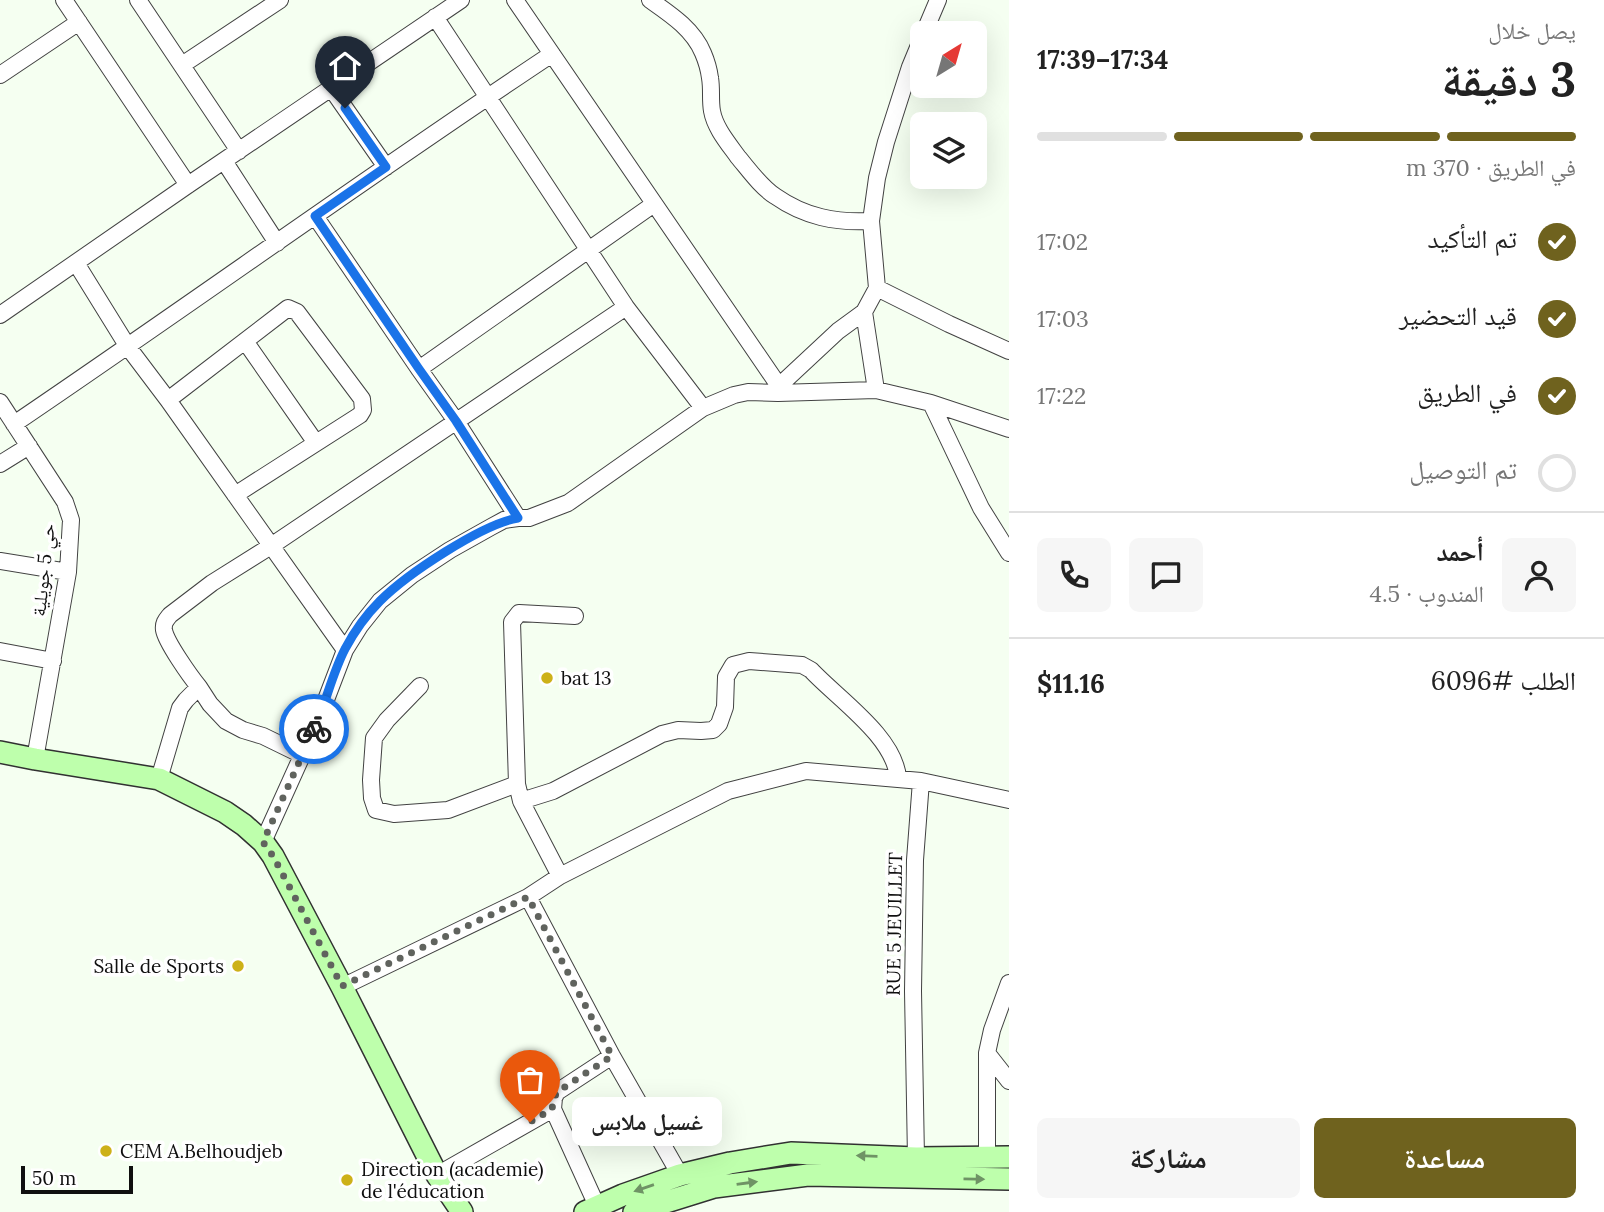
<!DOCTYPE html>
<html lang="ar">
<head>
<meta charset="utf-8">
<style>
	body { margin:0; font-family:Lora,"Noto Naskh Arabic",serif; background:#f6f6f6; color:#222; direction:rtl; height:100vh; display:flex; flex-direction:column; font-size:26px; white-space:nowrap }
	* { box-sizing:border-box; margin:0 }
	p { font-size:23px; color:#767676 }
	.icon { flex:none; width:38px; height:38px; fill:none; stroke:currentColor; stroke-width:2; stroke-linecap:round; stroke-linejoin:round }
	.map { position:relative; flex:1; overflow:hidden; direction:ltr }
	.sheet { display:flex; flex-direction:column; background:#fff; width:595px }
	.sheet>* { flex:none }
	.needle { width:46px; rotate:37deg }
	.buttons { position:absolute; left:910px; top:21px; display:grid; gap:14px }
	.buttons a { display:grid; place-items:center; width:77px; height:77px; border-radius:10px; background:#fff; box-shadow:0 7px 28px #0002; font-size:35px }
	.scale { position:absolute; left:21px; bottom:18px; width:112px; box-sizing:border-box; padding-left:7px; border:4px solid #0f0f0f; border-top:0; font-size:19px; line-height:24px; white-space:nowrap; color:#0f0f0f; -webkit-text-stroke:5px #fff; paint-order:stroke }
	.pin { position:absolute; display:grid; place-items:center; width:60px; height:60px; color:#fff; margin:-72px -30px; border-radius:50% 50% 50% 0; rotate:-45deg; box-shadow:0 0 7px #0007 }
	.pin .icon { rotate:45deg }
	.courier { position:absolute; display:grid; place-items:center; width:70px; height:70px; margin:-35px; border:5px solid #1a73e8; border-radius:50%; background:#fff; color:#222; box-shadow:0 2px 9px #0007 }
	.bubble { position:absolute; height:49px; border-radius:10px; background:#fff; box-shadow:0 7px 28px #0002; font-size:23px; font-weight:700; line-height:49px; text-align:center; direction:rtl }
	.head em { font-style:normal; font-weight:700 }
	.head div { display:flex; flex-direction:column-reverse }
	.head { display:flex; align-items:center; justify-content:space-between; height:119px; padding:0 28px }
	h1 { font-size:46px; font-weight:700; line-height:52px }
	.bar { display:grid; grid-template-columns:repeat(4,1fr); gap:10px 7px; align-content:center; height:84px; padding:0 28px }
	.bar i { height:9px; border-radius:5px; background:#e0e0e0 }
	.bar .selected { background:#6f621e }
	.bar p { grid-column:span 4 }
	.line { display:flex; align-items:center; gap:18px; padding:0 28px; border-top:2px solid #e0e0e0 }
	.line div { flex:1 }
	.round { display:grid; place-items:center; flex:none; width:74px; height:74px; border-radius:10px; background:#f6f6f6 }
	ol { padding:0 28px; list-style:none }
	li { display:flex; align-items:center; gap:21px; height:77px }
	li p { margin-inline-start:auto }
	li .icon { padding:7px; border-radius:50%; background:#6f621e; color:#fff; stroke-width:4 }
	li:last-child { color:#767676 }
	li i { width:38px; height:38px; border:4px solid #e0e0e0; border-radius:50% }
	.primary-button { display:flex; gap:14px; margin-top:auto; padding:14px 28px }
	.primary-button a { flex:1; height:80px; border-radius:10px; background:#6f621e; color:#fff; font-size:28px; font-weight:700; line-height:80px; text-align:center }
	.primary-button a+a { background:#f6f6f6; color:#222 }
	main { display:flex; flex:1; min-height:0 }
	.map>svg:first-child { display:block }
</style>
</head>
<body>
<main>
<section class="sheet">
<div class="head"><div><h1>3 دقيقة</h1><p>يصل خلال</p></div><em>17:34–17:39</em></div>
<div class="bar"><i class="selected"></i><i class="selected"></i><i class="selected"></i><i></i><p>في الطريق · 370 m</p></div>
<ol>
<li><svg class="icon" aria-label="check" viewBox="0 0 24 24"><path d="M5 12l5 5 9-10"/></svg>تم التأكيد<p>17:02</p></li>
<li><svg class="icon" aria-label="check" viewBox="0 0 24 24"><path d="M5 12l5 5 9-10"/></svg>قيد التحضير<p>17:03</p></li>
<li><svg class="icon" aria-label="check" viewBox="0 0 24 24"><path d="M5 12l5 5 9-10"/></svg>في الطريق<p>17:22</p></li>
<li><i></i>تم التوصيل</li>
</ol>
<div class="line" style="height:126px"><a class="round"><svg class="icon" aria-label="person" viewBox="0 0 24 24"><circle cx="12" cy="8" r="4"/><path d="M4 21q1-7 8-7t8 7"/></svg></a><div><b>أحمد</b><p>المندوب · 4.5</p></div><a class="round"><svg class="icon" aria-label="chat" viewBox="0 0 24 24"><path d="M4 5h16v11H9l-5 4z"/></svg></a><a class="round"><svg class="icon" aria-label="phone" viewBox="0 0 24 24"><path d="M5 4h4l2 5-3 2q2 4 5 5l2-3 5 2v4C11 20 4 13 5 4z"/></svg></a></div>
<div class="line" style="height:91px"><div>الطلب #6096</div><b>$11.16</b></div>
<div class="primary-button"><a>مساعدة</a><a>مشاركة</a></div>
</section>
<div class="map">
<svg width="1009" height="1212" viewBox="0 0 1009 1212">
	<rect width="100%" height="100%" fill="#f5fff1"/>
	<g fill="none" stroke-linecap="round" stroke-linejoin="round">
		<!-- street casing -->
		<g stroke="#424242" stroke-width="18">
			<path id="street" d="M64 0 188 185
				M138 0 239 151
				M515 0 779 386 778 393
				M650 0C670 14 693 29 703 53 706 60 709 70 710 78 712 89 710 100 712 111 715 128 728 143 738 157 749 170 761 187 775 196 805 217 836 223 871 221
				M435 17 626 307 703 408
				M924 33 938 0
				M182 65 280 0
				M0 75 79 22
				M331 88 386 167
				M224 161 277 243
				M315 216 419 369 456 421 518 518
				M76 263 128 347 168 400 345 650
				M877 288 949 324 1009 351
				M864 312 876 390
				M0 315 188 185 461 0
				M245 341 316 443
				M419 369 654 204
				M779 386 838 331 864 312 877 288 871 221 877 178 886 142 910 67 922 38
				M168 400 288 308 297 312 362 399 363 410 360 415 235 495
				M0 402 65 502 71 520 68 572 35 759
				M931 403 981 508 1009 553
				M14 424C194 302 371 174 552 54
				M0 464 29 446
				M0 561 68 572
				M0 651 53 661
				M420 686 387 720 374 738 371 780 372 798 376 810 394 814 448 810 517 784
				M199 687C190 676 166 642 164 630 163 623 166 620 170 615L212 583 271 546 626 307
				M159 779 180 708 186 700 199 687 210 704 226 721 243 730 263 736 302 755
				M521 801 553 791 662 734 678 730 701 731 713 730 719 724 725 707 726 677 733 665 749 661 802 665 811 670C838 699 895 737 898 778
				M263 842 319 718 345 650 360 626 380 601 412 575 450 550 491 527 504 520 518 518H529L568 503 703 408 734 395 748 392 778 393 876 390 931 403 1009 429
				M560 876 521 801 517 784 512 622 519 613 575 616
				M528 897 612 1056 680 1175
				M342 987 528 897 560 876 728 791 806 771 921 781 1009 800
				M987 1053 1009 1081
				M553 1109 597 1206
				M553 1109 554 1098 557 1092 612 1056
				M987 1157V1053L992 1030 1009 983
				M916 1158 913 991 915 860 921 781
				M437 1175 553 1109"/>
		</g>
		<!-- secondary casing -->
		<g stroke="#313131" stroke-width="24">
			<path id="secondary" d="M0 752 35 759 159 779 225 812 244 825 263 842 273 856 342 987 437 1175 462 1212
				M585 1212 623 1195 680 1175 730 1163 791 1153 916 1158 1009 1157
				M634 1212 714 1187 808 1175 1009 1179"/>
		</g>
		<!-- street -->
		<use href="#street" stroke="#fff" stroke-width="16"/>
		<!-- secondary -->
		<use href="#secondary" stroke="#beffac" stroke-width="21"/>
	</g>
	<!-- one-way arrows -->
	<defs><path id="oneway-solid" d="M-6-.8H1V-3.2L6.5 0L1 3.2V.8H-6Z" transform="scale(1.75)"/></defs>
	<g fill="#6f9365">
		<use href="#oneway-solid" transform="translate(867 1156) rotate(-178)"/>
		<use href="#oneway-solid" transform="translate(974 1179) rotate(1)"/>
		<use href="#oneway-solid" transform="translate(747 1183) rotate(-8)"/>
		<use href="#oneway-solid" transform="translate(644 1188) rotate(161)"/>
	</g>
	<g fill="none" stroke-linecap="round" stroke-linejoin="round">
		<!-- done -->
		<path stroke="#60635e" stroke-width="7" stroke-dasharray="0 12.6" d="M314 729 263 842 273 856 342 986 528 897 612 1056 557 1092 554 1098 552 1109 530 1122"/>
		<!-- route -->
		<path stroke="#1a73e8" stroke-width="9" d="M314 729C326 703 332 674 345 649 354 632 367 614 380 601 407 574 482 524 518 518L456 421 419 369 315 216 386 167 345 108"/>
	</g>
	<!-- markers -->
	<g fill="#cdb119" stroke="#fff" stroke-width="2.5">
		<circle cx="547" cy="678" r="7"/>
		<circle cx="238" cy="966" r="7"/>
		<circle cx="106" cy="1151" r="7"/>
		<circle cx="347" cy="1180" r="7"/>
	</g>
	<g text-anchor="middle" stroke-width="7" stroke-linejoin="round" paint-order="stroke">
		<!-- street labels -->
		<g font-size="19" fill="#0f0f0f" stroke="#fff">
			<text transform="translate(43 570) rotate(-84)" y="7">حي 5 جويلية</text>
			<text transform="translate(894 924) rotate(-89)" y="7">RUE 5 JEUILLET</text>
		</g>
		<!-- poi labels -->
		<g font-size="19" fill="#0f0f0f" stroke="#fff" text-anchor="start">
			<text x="561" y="685">bat 13</text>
			<text x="224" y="973" text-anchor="end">Salle de Sports</text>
			<text x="120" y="1158">CEM A.Belhoudjeb</text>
			<text x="361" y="1176">Direction (academie)<tspan x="361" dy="22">de l'éducation</tspan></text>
		</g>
	</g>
</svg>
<div class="buttons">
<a><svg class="needle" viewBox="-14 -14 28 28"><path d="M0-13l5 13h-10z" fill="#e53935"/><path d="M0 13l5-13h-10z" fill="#767676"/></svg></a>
<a><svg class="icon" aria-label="layers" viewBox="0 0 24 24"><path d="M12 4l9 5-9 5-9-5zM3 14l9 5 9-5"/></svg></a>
</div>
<div class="scale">50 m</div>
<div class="pin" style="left:530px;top:1122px;background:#ea580c"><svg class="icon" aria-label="bag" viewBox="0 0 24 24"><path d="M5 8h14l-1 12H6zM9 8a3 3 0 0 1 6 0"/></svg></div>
<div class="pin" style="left:345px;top:108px;background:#1f2937"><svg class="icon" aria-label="home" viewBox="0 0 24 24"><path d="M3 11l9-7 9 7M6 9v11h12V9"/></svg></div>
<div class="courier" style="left:314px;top:729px"><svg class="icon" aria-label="bike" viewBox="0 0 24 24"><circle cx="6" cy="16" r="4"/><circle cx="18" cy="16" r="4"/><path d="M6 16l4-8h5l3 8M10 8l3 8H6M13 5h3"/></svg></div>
<div class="bubble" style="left:572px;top:1097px;width:150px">غسيل ملابس</div>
</div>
</main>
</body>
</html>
